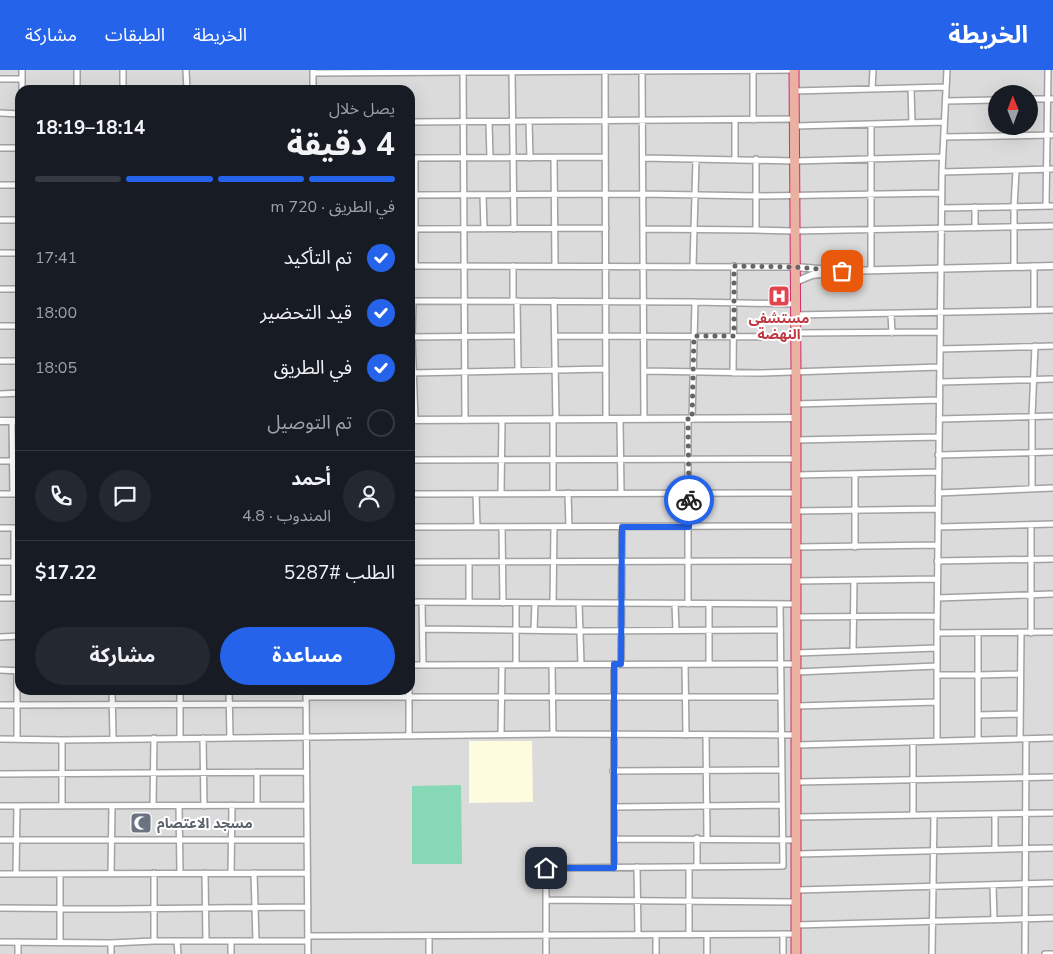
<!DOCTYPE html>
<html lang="ar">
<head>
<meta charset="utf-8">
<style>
	body { margin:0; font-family:"Nunito Sans","Noto Sans Arabic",sans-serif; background:#242831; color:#f1f3f6; direction:rtl; height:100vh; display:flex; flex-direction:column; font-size:19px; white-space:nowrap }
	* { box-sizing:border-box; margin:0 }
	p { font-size:16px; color:#9ea1a6 }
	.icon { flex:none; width:28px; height:28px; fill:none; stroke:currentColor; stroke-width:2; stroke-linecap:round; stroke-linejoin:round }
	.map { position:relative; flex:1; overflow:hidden; direction:ltr }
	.sheet { position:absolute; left:15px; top:15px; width:400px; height:610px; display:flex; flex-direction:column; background:#171b24; border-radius:15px; box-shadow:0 5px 20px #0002; direction:rtl }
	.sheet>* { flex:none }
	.needle { width:32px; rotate:359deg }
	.buttons { position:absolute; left:988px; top:15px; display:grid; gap:10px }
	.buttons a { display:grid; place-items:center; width:50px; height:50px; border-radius:50%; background:#171b24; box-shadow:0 5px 20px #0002; font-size:25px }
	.pin { position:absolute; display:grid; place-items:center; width:42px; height:42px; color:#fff; margin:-21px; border-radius:10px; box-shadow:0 2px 8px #0006 }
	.courier { position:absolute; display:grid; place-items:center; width:50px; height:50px; margin:-25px; border:4px solid #2563eb; border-radius:50%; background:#fff; color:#222; box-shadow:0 1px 6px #0007 }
	.head em { font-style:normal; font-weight:700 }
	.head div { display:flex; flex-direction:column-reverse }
	.head { display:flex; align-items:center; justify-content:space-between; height:85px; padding:0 20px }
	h1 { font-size:32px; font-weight:700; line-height:38px }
	.bar { display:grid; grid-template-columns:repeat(4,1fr); gap:8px 5px; align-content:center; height:60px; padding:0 20px }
	.bar i { height:6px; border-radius:4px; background:#363941 }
	.bar .on { background:#2563eb }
	.bar p { grid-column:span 4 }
	.line { display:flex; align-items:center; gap:12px; padding:0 20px; border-top:1px solid #363941 }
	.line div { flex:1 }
	.round { display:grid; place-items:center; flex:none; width:52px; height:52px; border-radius:26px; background:#242831 }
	ol { padding:0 20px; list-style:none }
	li { display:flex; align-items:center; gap:15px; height:55px }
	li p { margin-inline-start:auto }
	li .icon { padding:5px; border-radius:50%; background:#2563eb; color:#fff; stroke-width:4 }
	li:last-child { color:#9ea1a6 }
	li i { width:28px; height:28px; border:2px solid #363941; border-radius:50% }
	.cta { display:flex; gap:10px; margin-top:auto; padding:10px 20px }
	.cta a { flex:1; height:58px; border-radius:30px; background:#2563eb; color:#fff; font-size:20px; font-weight:700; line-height:58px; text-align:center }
	.cta a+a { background:#242831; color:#f1f3f6 }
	header { display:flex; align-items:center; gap:30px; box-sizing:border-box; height:70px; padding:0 25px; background:#2563eb; color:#fff }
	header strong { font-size:24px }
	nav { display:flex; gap:28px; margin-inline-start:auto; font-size:18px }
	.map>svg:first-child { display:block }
</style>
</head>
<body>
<header>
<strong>الخريطة</strong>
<nav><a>الخريطة</a><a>الطبقات</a><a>مشاركة</a></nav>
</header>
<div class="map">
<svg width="1053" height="884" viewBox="0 0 1053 884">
	<rect width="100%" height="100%" fill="#eeeae4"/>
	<!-- residential -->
	<path fill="#dcdbdb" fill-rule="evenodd" d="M0 0H1053V884H0ZM20 20H410V620H20ZM996 24H1029V56H996Z"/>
	<!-- education -->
	<path fill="#fdfcdf" d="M785 218V232L772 233V219Z
		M469 671H532L533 732 469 733Z"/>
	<!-- pitch -->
	<path fill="#87d8b6" d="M461 715 462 794H412V716Z"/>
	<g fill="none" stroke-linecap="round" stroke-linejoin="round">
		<!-- minor casing -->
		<g stroke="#a2a2a2" stroke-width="8">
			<path id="minor" d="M77 0V20
				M123 0V20
				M186 0 187 20
				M463 0 465 350
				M642 0 644 349
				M753 0V50
				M605 1 606 349
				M512 2 514 159
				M313 3 794 0
				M0 9H22
				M911 18 912 53
				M872 19 873 0
				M22 20V0
				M313 20V1
				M794 21 946 17
				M1029 29H1053
				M946 31 996 30
				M0 43 20 44
				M529 51 530 88
				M410 52 794 49
				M489 52 490 88
				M795 56 944 52
				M1016 65V56
				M944 67 1053 65
				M0 78H20
				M410 88 605 87
				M415 88V196
				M554 88 555 196
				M643 88 795 91 942 87
				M735 89V50
				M942 102 1053 99
				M0 115H20
				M410 125 643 124 756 126 942 123
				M483 125 484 159
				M1046 136 1048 0
				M975 137V158
				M942 138 1053 136
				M0 150H20
				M410 159 606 158
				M643 159 756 160V89
				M756 160 794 161 1053 156
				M0 183H20
				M410 196 795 197
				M693 196 696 89
				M1014 196V137L1016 101
				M871 200V55
				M0 219H20
				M410 231 695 232 795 234
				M413 231 412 267 415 350
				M513 231V196
				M517 231 518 300
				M554 231 556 349
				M1034 240V196
				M891 244 892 263
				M795 245 1053 240
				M0 256H20
				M795 263 940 262
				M555 266 795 267
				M410 267 517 266
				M940 279 1053 276
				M0 291H20
				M644 301 762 303 940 297
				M410 303 606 299
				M733 303 734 196
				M940 312 1053 309
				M0 324 20 323
				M796 334 939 330
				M620 349 621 423
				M688 349V534
				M692 349 695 232
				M939 349 1053 346
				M12 351 13 424
				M796 370 939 367
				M938 385 1053 382
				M410 390 796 389
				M0 391H20
				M855 404V477
				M796 405 939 402
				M1032 419V346L1035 276
				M501 423 502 350
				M553 423V349
				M568 423 569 457
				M938 423 1053 418
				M0 424H20
				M410 424 796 423
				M476 424 477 457
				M796 441 938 439
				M410 457 796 456
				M502 457 503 533
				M938 457 1053 454
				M0 458H20
				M796 477 938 475
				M937 491 1053 489
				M0 492H20
				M410 492 796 491
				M469 492V532
				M796 511 937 509
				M0 528H20
				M14 528V459
				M937 528 1053 524
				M410 532 795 534
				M422 532 423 595
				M516 533V595
				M553 533 554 457
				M579 533 581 594
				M675 534 676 560
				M795 547 937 546
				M423 559 580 561 780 560
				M534 560 535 533
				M937 563 1053 562
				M1031 563V455
				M0 567 20 566
				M853 581 854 510
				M796 583 937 578
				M614 594V798
				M621 594 622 457
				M685 594 686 665
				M709 594V534
				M410 595 795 594
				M552 595 553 664
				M0 600 20 601
				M796 602 937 596
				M937 605H978V563
				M112 620 113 668
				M229 620 230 667
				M306 620 308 884
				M409 620V666
				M306 627H781
				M0 635 305 634
				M797 636 937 632
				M978 645 1020 644
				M501 665 502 595
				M706 665 707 768
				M180 668V620
				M203 668 204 736
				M0 669 62 670 553 664 796 665
				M17 669V601
				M1020 669 1021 563
				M62 670V736
				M978 670V605L1020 604
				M937 671V563L942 102 947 0
				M797 675 1053 668
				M613 701 782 700
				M257 702V735
				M0 704 306 702
				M797 712 1053 707
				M0 736 306 735
				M153 736 154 668
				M179 736 180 803
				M614 737 782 735
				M995 744V779
				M913 745V672
				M797 747 1053 743
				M697 768V797
				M614 769 796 770
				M0 770H306
				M797 784 1053 778
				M637 797 638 865
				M111 803 112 736
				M154 803V871
				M205 803 206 871
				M231 803 232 735
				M254 803 256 871
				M0 804 307 803
				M16 804 17 736
				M993 815 994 850
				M797 820 1053 813
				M546 830 797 832
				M0 838 118 839 308 837
				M796 855 1053 848
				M656 865V884
				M689 865V797
				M707 865V884
				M308 866 796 864
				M177 871 178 884
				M0 872 111 873 154 871H308
				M60 873V804
				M18 884V872
				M111 884V873
				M231 884V871
				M429 884V866
				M546 884V798L783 796 780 534
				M783 884V864
				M932 884 934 745
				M1025 884 1026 669
				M1045 884H1053"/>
		</g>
		<!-- tertiary casing -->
		<g stroke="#a2a2a2" stroke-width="9">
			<path id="tertiary" d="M795 197 842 201 1053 196
				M795 212 812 205 828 203
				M410 350 796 348
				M0 351H20"/>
		</g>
		<!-- trunk casing -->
		<g stroke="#cd306c" stroke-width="11">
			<path id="trunk" d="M794 0 796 302V884"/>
		</g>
		<!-- minor -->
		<use href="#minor" stroke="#fff" stroke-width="5"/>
		<!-- tertiary -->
		<use href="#tertiary" stroke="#fff" stroke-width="6"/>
		<!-- trunk -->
		<use href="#trunk" stroke="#eab0a2" stroke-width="9"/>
	</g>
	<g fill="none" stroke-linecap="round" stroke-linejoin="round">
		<!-- done -->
		<path stroke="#676563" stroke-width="5" stroke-dasharray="0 9" d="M689 430 688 349H692L694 266H734V196L795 197 842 201"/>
		<!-- route -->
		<path stroke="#2563eb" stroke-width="6" d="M546 798H614V594H621L622 457H689V430"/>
	</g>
	<!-- icons -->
	<defs>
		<g id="hospital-square" transform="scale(1.125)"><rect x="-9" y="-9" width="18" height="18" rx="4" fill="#e0444e" stroke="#fff"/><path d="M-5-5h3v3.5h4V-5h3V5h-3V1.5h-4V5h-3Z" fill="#fff"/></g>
		<g id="mosque-square" transform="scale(1.125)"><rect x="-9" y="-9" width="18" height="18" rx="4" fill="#6b7280" stroke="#fff"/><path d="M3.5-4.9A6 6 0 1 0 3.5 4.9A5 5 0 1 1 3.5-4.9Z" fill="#fff"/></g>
	</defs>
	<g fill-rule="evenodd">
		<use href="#hospital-square" x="779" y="226"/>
		<use href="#mosque-square" x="141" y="753"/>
	</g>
	<g text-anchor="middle" stroke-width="4" stroke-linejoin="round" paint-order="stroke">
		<!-- health labels -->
		<g font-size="14" font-weight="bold" fill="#be3a42" stroke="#fff">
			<text x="779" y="253">مستشفى<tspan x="779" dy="16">النهضة</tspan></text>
		</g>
		<!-- worship labels -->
		<g font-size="14" font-weight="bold" fill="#5b616d" stroke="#fff" text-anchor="start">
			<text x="157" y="758">مسجد الاعتصام</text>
		</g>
	</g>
</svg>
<div class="buttons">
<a><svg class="needle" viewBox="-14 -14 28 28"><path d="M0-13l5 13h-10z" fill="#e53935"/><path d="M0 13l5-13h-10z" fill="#9ea1a6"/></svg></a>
</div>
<div class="pin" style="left:842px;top:201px;background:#ea580c"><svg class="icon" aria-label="bag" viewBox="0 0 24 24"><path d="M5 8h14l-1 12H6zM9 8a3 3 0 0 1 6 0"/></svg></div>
<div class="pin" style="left:546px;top:798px;background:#1f2937"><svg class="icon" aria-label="home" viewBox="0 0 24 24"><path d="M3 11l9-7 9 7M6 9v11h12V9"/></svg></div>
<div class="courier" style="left:689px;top:430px"><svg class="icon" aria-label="bike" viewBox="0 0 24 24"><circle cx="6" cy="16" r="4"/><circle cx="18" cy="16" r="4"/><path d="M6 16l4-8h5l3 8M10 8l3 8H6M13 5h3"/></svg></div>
<section class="sheet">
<div class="head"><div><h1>4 دقيقة</h1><p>يصل خلال</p></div><em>18:14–18:19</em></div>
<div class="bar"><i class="on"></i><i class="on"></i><i class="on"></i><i></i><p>في الطريق · 720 m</p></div>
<ol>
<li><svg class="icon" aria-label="check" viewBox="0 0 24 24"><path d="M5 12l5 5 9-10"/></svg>تم التأكيد<p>17:41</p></li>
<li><svg class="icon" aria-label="check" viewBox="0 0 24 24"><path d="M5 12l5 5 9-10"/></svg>قيد التحضير<p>18:00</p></li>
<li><svg class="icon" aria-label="check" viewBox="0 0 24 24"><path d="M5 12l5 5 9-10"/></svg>في الطريق<p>18:05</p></li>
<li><i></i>تم التوصيل</li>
</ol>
<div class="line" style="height:90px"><a class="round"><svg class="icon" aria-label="person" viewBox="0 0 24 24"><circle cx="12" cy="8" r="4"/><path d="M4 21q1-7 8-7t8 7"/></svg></a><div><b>أحمد</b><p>المندوب · 4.8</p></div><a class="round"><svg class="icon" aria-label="chat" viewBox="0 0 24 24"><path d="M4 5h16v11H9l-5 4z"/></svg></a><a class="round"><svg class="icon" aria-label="phone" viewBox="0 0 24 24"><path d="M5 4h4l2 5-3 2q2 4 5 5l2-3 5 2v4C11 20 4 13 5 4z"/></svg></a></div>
<div class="line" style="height:65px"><div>الطلب #5287</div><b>$17.22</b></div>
<div class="cta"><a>مساعدة</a><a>مشاركة</a></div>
</section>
</div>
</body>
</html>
